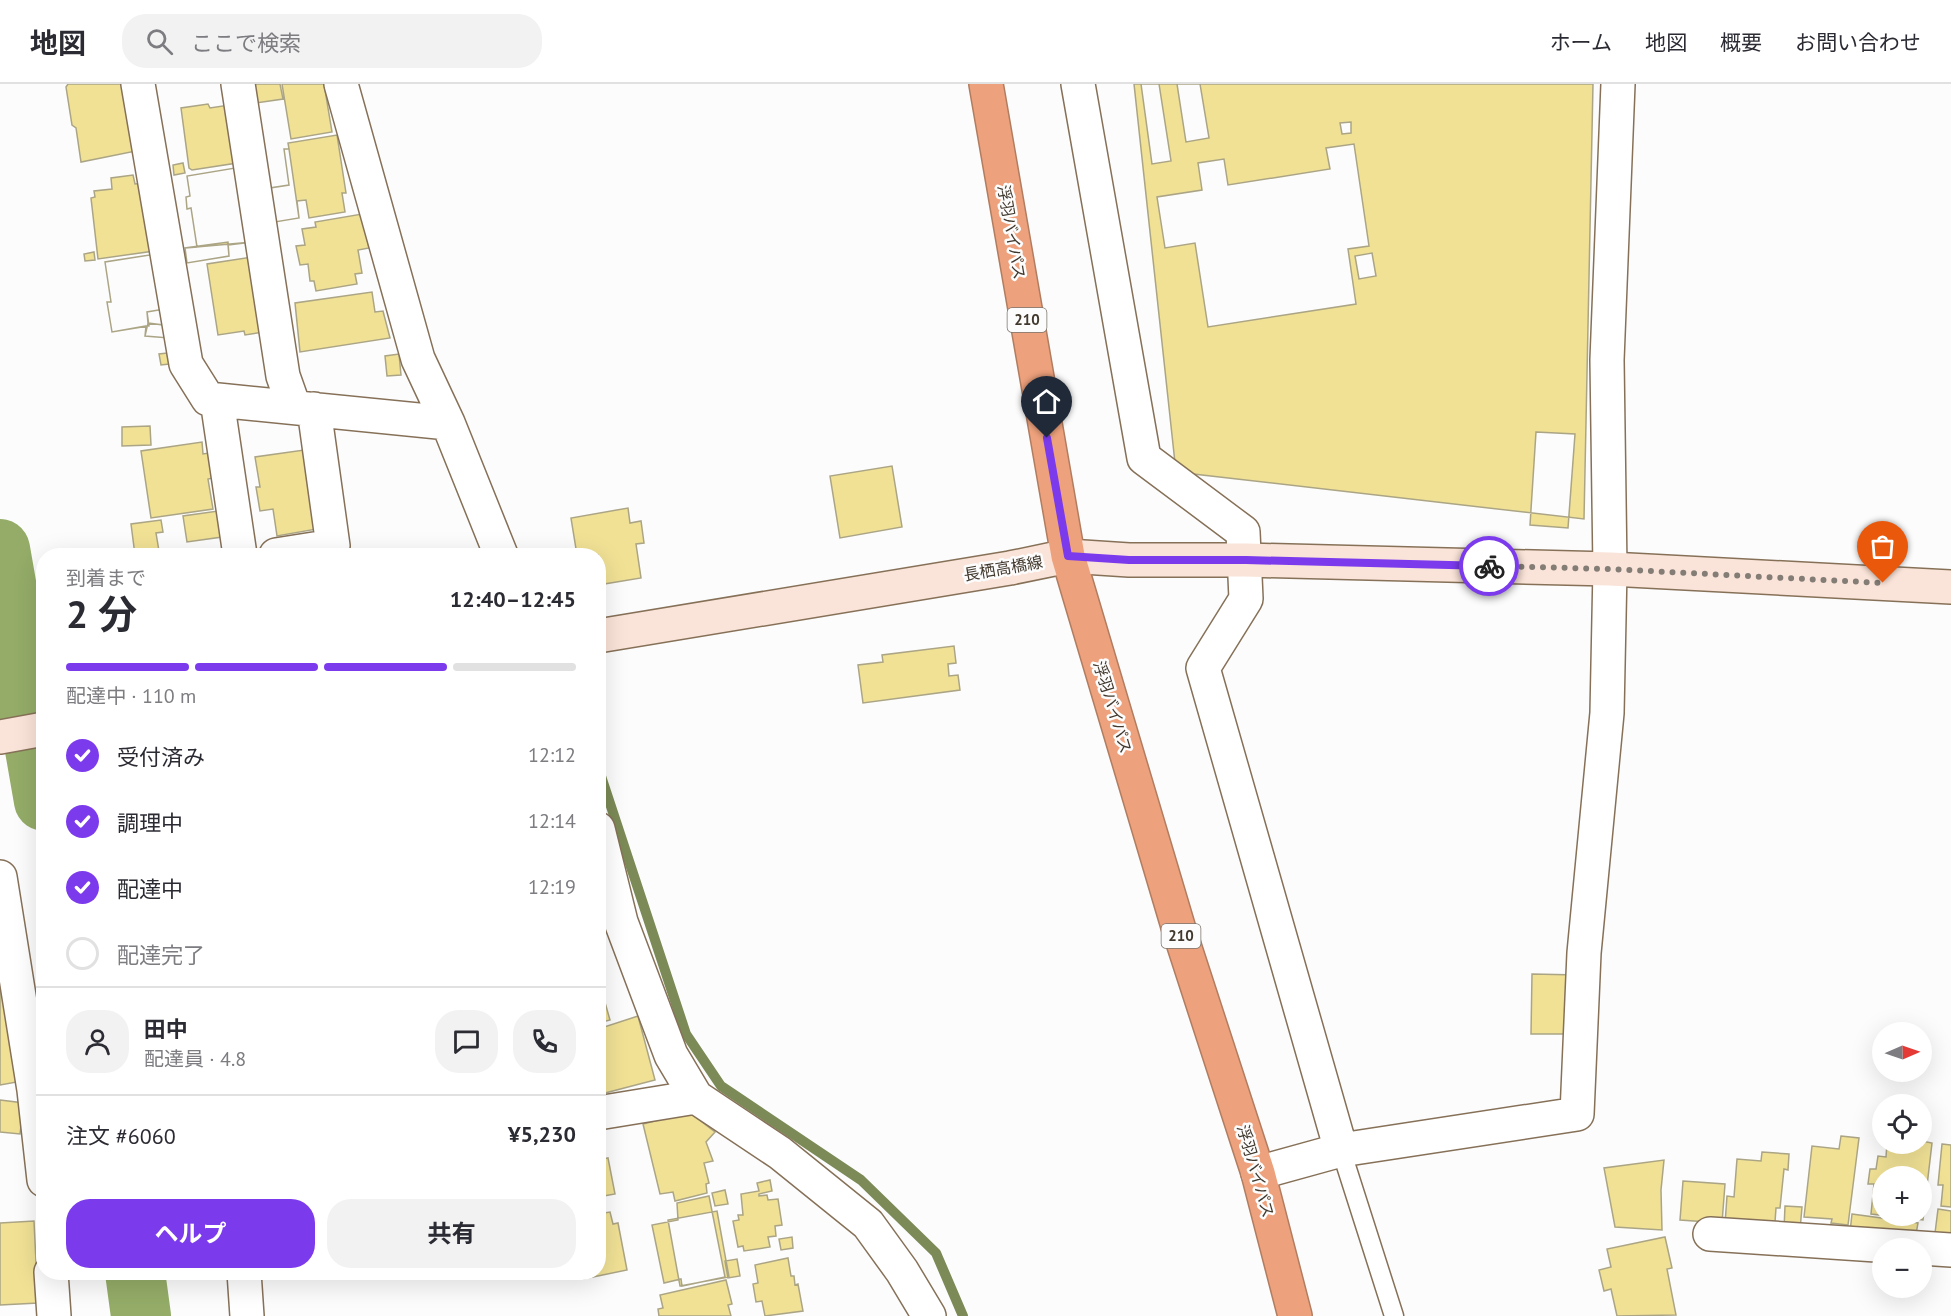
<!DOCTYPE html>
<html lang="ja">
<head>
<meta charset="utf-8">
<style>
	body { margin:0; font-family:"PT Sans","Noto Sans JP",sans-serif; background:#f2f2f3; color:#2b2b33; height:100vh; display:flex; flex-direction:column; font-size:22px; white-space:nowrap }
	* { box-sizing:border-box; margin:0 }
	p { font-size:20px; color:#7c7c81 }
	.icon { flex:none; width:33px; height:33px; fill:none; stroke:currentColor; stroke-width:2; stroke-linecap:round; stroke-linejoin:round }
	.map { position:relative; flex:1; overflow:hidden }
	.side { position:absolute; left:36px; top:464px; width:570px; height:732px; display:flex; flex-direction:column; background:#fff; border-radius:24px; box-shadow:0 6px 24px #0002 }
	.side>* { flex:none }
	.needle { width:39px; rotate:88deg }
	.buttons { position:absolute; left:1872px; top:938px; display:grid; gap:12px }
	.buttons a { display:grid; place-items:center; width:60px; height:60px; border-radius:50%; background:#fff; box-shadow:0 6px 24px #0002; font-size:30px }
	.pin { position:absolute; display:grid; place-items:center; width:51px; height:51px; color:#fff; margin:-62px -26px; border-radius:50% 50% 50% 0; rotate:-45deg; box-shadow:0 0 6px #0007 }
	.pin .icon { rotate:45deg }
	.courier { position:absolute; display:grid; place-items:center; width:60px; height:60px; margin:-30px; border:4px solid #7c3aed; border-radius:50%; background:#fff; color:#222; box-shadow:0 2px 8px #0007 }
	.summary em { font-style:normal; font-weight:700 }
	.summary div { display:flex; flex-direction:column-reverse }
	.summary { display:flex; align-items:center; justify-content:space-between; height:102px; padding:0 30px }
	h1 { font-size:39px; font-weight:700; line-height:45px }
	.bar { display:grid; grid-template-columns:repeat(4,1fr); gap:9px 6px; align-content:center; height:72px; padding:0 30px }
	.bar i { height:8px; border-radius:4px; background:#e1e1e2 }
	.bar .selected { background:#7c3aed }
	.bar p { grid-column:span 4 }
	.line { display:flex; align-items:center; gap:15px; padding:0 30px; border-top:2px solid #e1e1e2 }
	.line div { flex:1 }
	.round { display:grid; place-items:center; flex:none; width:63px; height:63px; border-radius:24px; background:#f2f2f3 }
	ol { padding:0 30px; list-style:none }
	li { display:flex; align-items:center; gap:18px; height:66px }
	li p { margin-inline-start:auto }
	li .icon { padding:6px; border-radius:50%; background:#7c3aed; color:#fff; stroke-width:4 }
	li:last-child { color:#7c7c81 }
	li i { width:33px; height:33px; border:3px solid #e1e1e2; border-radius:50% }
	.primary-button { display:flex; gap:12px; margin-top:auto; padding:12px 30px }
	.primary-button a { flex:1; height:69px; border-radius:24px; background:#7c3aed; color:#fff; font-size:24px; font-weight:700; line-height:69px; text-align:center }
	.primary-button a+a { background:#f2f2f3; color:#2b2b33 }
	header { display:flex; align-items:center; gap:36px; box-sizing:border-box; height:84px; padding:0 30px; background:#fff; border-bottom:2px solid #e1e1e2 }
	header strong { font-size:28px }
	nav { display:flex; gap:33px; margin-inline-start:auto; font-size:21px }
	.search { width:420px; height:54px; background:#f2f2f3; display:flex; align-items:center; gap:15px; box-sizing:border-box; padding:0 21px; border-radius:24px; color:#7c7c81; font-size:22px }
	.map>svg:first-child { display:block }
</style>
</head>
<body>
<header>
<strong>地図</strong>
<div class="search"><svg class="icon" aria-label="search" viewBox="0 0 24 24"><circle cx="10" cy="10" r="6"/><path d="M15 15l6 6"/></svg>ここで検索</div>
<nav><a>ホーム</a><a>地図</a><a>概要</a><a>お問い合わせ</a></nav>
</header>
<div class="map">
<svg width="1951" height="1232" viewBox="0 0 1951 1232">
	<rect width="100%" height="100%" fill="#fcfcfc"/>
	<g fill="none" stroke-linecap="round" stroke-linejoin="round">
		<!-- stream -->
		<path stroke="#7b8a57" stroke-width="10" d="M598 683 686 950 721 1002 861 1096 936 1169 963 1232"/>
		<!-- river -->
		<path stroke="#94ac68" stroke-width="60" d="M0 465 44 717
			M135 1188 141 1232"/>
	</g>
	<!-- building -->
	<path fill="#f0e195" stroke="#aba585" stroke-width="1.5" fill-rule="evenodd" d="M68 0H126L136 67 81 78 76 44 72 41 66 3Z
		M253 0H280L283 15 256 19Z
		M282 0H324L332 48 291 55Z
		M1134 0H1593L1584 435 1176 388Z
		M1141 0H1159L1171 77 1152 80Z
		M1177 0H1200L1209 54 1186 58Z
		M208 20 210 24 229 21 237 79 192 86 189 84 181 24Z
		M1351 38V49L1342 50 1340 39Z
		M337 51 346 109H342L345 128 309 134 306 116 297 117 299 134 275 138 270 104 289 101 284 65H289L288 59Z
		M1354 60 1369 162 1348 165 1356 220 1208 243 1195 159 1165 164 1157 113 1202 106 1198 79 1224 75 1228 101 1330 85 1326 64Z
		M284 65H289L299 134 275 138 270 104 289 101Z
		M183 79 185 89 174 91 173 81Z
		M241 83 252 158 228 161 229 172 187 179 185 164 197 163 191 124 187 125 186 113 190 112 187 92Z
		M241 83 252 158 197 163 191 124 187 125 186 113 190 112 187 92Z
		M133 91 135 100 145 99 154 167 98 175 91 114 95 113 94 107 112 105 111 94Z
		M362 130 369 164 358 166 362 189 355 190 357 200 316 207 314 197H310L308 180 300 181 296 162 305 161 302 145 316 143 315 138Z
		M228 158 229 172 187 179 185 164Z
		M94 168 95 176 85 177 84 170Z
		M1372 169 1376 192 1359 195 1355 172Z
		M156 170 165 225 147 228 148 239 171 242 169 254 145 252 146 242 112 248 107 218H111L105 178Z
		M156 170 165 225 147 228 149 242 112 248 107 218H111L105 178Z
		M252 173 264 248 245 251 244 247 218 251 207 180Z
		M372 208 375 228 383 227 390 254 300 268 295 219Z
		M148 239 171 242 169 254 145 252Z
		M167 269 169 280 161 281 159 270Z
		M399 270 401 291 387 292 385 272Z
		M150 342 151 361 122 362V343Z
		M1536 348 1575 350 1568 444 1530 441Z
		M202 358 203 370 209 369 213 394 208 395 213 425 151 434 141 367Z
		M304 366 317 445 277 452 273 425 260 427 256 403H260L255 373Z
		M892 382 902 443 840 454 830 392Z
		M628 424 630 439 641 437 644 459 636 460 641 494 598 501V471H577L571 434Z
		M218 427 222 453 187 458 183 432Z
		M161 436 163 448 156 449 159 467 135 471 131 440Z
		M412 467V471H384Z
		M954 562 956 579 948 580 949 592 958 591 960 606 863 619 858 581 883 578 882 571Z
		M598 889 605 910 598 913Z
		M1532 890 1578 891 1577 950H1531Z
		M0 891 17 998 0 1001Z
		M604 915 610 936 598 939V917Z
		M638 932 655 996 605 1009 598 988V945Z
		M0 1016 24 1019 20 1050 0 1048Z
		M689 1028 715 1048 706 1058 713 1077 704 1079 709 1099 706 1100 707 1109 675 1117 673 1108 660 1110 643 1040Z
		M1841 1052 1859 1054 1848 1141 1831 1139 1832 1135 1804 1133 1812 1062 1839 1065Z
		M1922 1057 1932 1059 1923 1136 1871 1130 1874 1100H1868L1870 1085H1876L1878 1072 1886 1073 1887 1059ZM1882 1092H1922V1131H1882Z
		M1942 1060 1951 1061V1123L1941 1122 1943 1101H1938Z
		M1762 1068 1789 1070 1788 1086 1784 1085 1780 1124H1776L1775 1138 1725 1140 1727 1112 1734 1113 1737 1075 1761 1077Z
		M608 1074 615 1110 598 1113V1076Z
		M1664 1076 1661 1106 1662 1146 1615 1143 1604 1084Z
		M770 1096 772 1107 759 1110V1112L767 1111 768 1116 778 1115 782 1141 775 1142 776 1152 768 1153 770 1163 744 1167 743 1162 738 1163 733 1137 739 1136 738 1131H743L741 1110 759 1107 757 1099Z
		M1683 1097 1725 1100 1722 1139 1680 1136Z
		M725 1106 728 1120 715 1122 712 1109Z
		M709 1112 725 1193 682 1202 681 1195 664 1199 652 1141 678 1136 677 1119Z
		M1785 1122 1802 1123 1800 1146 1784 1145Z
		M1938 1125 1951 1127V1159L1934 1157Z
		M717 1127 729 1193 680 1202 668 1136Z
		M610 1128 613 1140 618 1139 627 1186 583 1195 582 1188H598V1130Z
		M1852 1130 1918 1139 1915 1156 1850 1148Z
		M34 1137 38 1219 0 1221V1139Z
		M792 1153 793 1164 781 1166 779 1155Z
		M1665 1153 1672 1184 1667 1185 1676 1231 1617 1232 1611 1205 1604 1207 1599 1186 1611 1183 1607 1165Z
		M788 1174 791 1192H794L795 1201 798 1200 803 1227 765 1232 762 1217 756 1218 753 1200 758 1199 755 1181Z
		M737 1175 740 1192 728 1194 725 1177Z
		M726 1196 732 1220 728 1221 731 1232H659L658 1225 663 1224 660 1211Z"/>
	<g fill="none" stroke-linecap="round" stroke-linejoin="round">
		<!-- lane casing -->
		<g stroke="#867158" stroke-width="21">
			<path id="lane" d="M1341 1066 1394 1232"/>
		</g>
		<!-- street casing -->
		<g stroke="#867158" stroke-width="36">
			<path id="street" d="M138 0 186 280 208 315 448 339
				M238 0 283 292 294 323
				M341 0 418 275 448 339 501 471
				M1078 0 1144 374 1243 448 1246 515 1203 584 1341 1066
				M217 316 240 471
				M276 471 333 462 314 325
				M598 745 621 838 671 971 696 1013 780 1069 868 1140 902 1187 929 1232
				M0 793 34 1006 44 1096
				M598 1029 696 1013
				M1258 1089 1341 1066 1577 1030 1584 869 1607 629 1610 485 1607 276 1618 0
				M1710 1150 1951 1166
				M51 1188 54 1232
				M244 1188 247 1232"/>
		</g>
		<!-- secondary casing -->
		<g stroke="#867158" stroke-width="36">
			<path id="secondary" d="M598 552 1010 484 1068 472 1129 476H1246L1610 485 1951 503
				M0 653 44 645"/>
		</g>
		<!-- highway casing -->
		<g stroke="#b17d61" stroke-width="36">
			<path id="highway" d="M986 0 1068 472 1180 849 1258 1089 1295 1232"/>
		</g>
		<!-- lane -->
		<use href="#lane" stroke="#fff" stroke-width="18"/>
		<!-- street -->
		<use href="#street" stroke="#fff" stroke-width="33"/>
		<!-- secondary -->
		<use href="#secondary" stroke="#fae3d8" stroke-width="33"/>
		<!-- highway -->
		<use href="#highway" stroke="#eda17c" stroke-width="33"/>
	</g>
	<g fill="none" stroke-linecap="round" stroke-linejoin="round">
		<!-- done -->
		<path stroke="#837d76" stroke-width="6" stroke-dasharray="0 10.8" d="M1489 482 1610 485 1883 499"/>
		<!-- route -->
		<path stroke="#7c3aed" stroke-width="8" d="M1047 354 1068 472 1129 476H1246L1489 482"/>
	</g>
	<g text-anchor="middle" stroke-width="5" stroke-linejoin="round" paint-order="stroke">
		<!-- shield labels -->
		<g fill="#fcfcfc" stroke="#7a746c" stroke-width="1.5">
			<rect x="1007.5" y="224" width="39" height="24" rx="4.5"/>
			<rect x="1161.5" y="840" width="39" height="24" rx="4.5"/>
		</g>
		<g font-size="15" font-weight="bold" fill="#42392e">
			<text x="1027" y="241">210</text>
			<text x="1181" y="857">210</text>
		</g>
		<!-- street labels -->
		<g font-size="16" fill="#42392e" stroke="#fcfcfc">
			<text transform="translate(1012 148) rotate(80)" y="6">浮羽バイパス</text>
			<text transform="translate(1003 484) rotate(-10)" y="6">長栖高橋線</text>
			<text transform="translate(1113 623) rotate(73)" y="6">浮羽バイパス</text>
			<text transform="translate(1256 1087) rotate(74)" y="6">浮羽バイパス</text>
		</g>
	</g>
</svg>
<div class="buttons">
<a><svg class="needle" viewBox="-14 -14 28 28"><path d="M0-13l5 13h-10z" fill="#e53935"/><path d="M0 13l5-13h-10z" fill="#7c7c81"/></svg></a>
<a><svg class="icon" aria-label="locate" viewBox="0 0 24 24"><circle cx="12" cy="12" r="6"/><path d="M12 2v4M12 18v4M2 12h4M18 12h4"/></svg></a>
<a>+</a>
<a>−</a>
</div>
<div class="pin" style="left:1883px;top:499px;background:#ea580c"><svg class="icon" aria-label="bag" viewBox="0 0 24 24"><path d="M5 8h14l-1 12H6zM9 8a3 3 0 0 1 6 0"/></svg></div>
<div class="pin" style="left:1047px;top:354px;background:#1f2937"><svg class="icon" aria-label="home" viewBox="0 0 24 24"><path d="M3 11l9-7 9 7M6 9v11h12V9"/></svg></div>
<div class="courier" style="left:1489px;top:482px"><svg class="icon" aria-label="bike" viewBox="0 0 24 24"><circle cx="6" cy="16" r="4"/><circle cx="18" cy="16" r="4"/><path d="M6 16l4-8h5l3 8M10 8l3 8H6M13 5h3"/></svg></div>
<section class="side">
<div class="summary"><div><h1>2 分</h1><p>到着まで</p></div><em>12:40–12:45</em></div>
<div class="bar"><i class="selected"></i><i class="selected"></i><i class="selected"></i><i></i><p>配達中 · 110 m</p></div>
<ol>
<li><svg class="icon" aria-label="check" viewBox="0 0 24 24"><path d="M5 12l5 5 9-10"/></svg>受付済み<p>12:12</p></li>
<li><svg class="icon" aria-label="check" viewBox="0 0 24 24"><path d="M5 12l5 5 9-10"/></svg>調理中<p>12:14</p></li>
<li><svg class="icon" aria-label="check" viewBox="0 0 24 24"><path d="M5 12l5 5 9-10"/></svg>配達中<p>12:19</p></li>
<li><i></i>配達完了</li>
</ol>
<div class="line" style="height:108px"><a class="round"><svg class="icon" aria-label="person" viewBox="0 0 24 24"><circle cx="12" cy="8" r="4"/><path d="M4 21q1-7 8-7t8 7"/></svg></a><div><b>田中</b><p>配達員 · 4.8</p></div><a class="round"><svg class="icon" aria-label="chat" viewBox="0 0 24 24"><path d="M4 5h16v11H9l-5 4z"/></svg></a><a class="round"><svg class="icon" aria-label="phone" viewBox="0 0 24 24"><path d="M5 4h4l2 5-3 2q2 4 5 5l2-3 5 2v4C11 20 4 13 5 4z"/></svg></a></div>
<div class="line" style="height:78px"><div>注文 #6060</div><b>¥5,230</b></div>
<div class="primary-button"><a>ヘルプ</a><a>共有</a></div>
</section>
</div>
</body>
</html>
